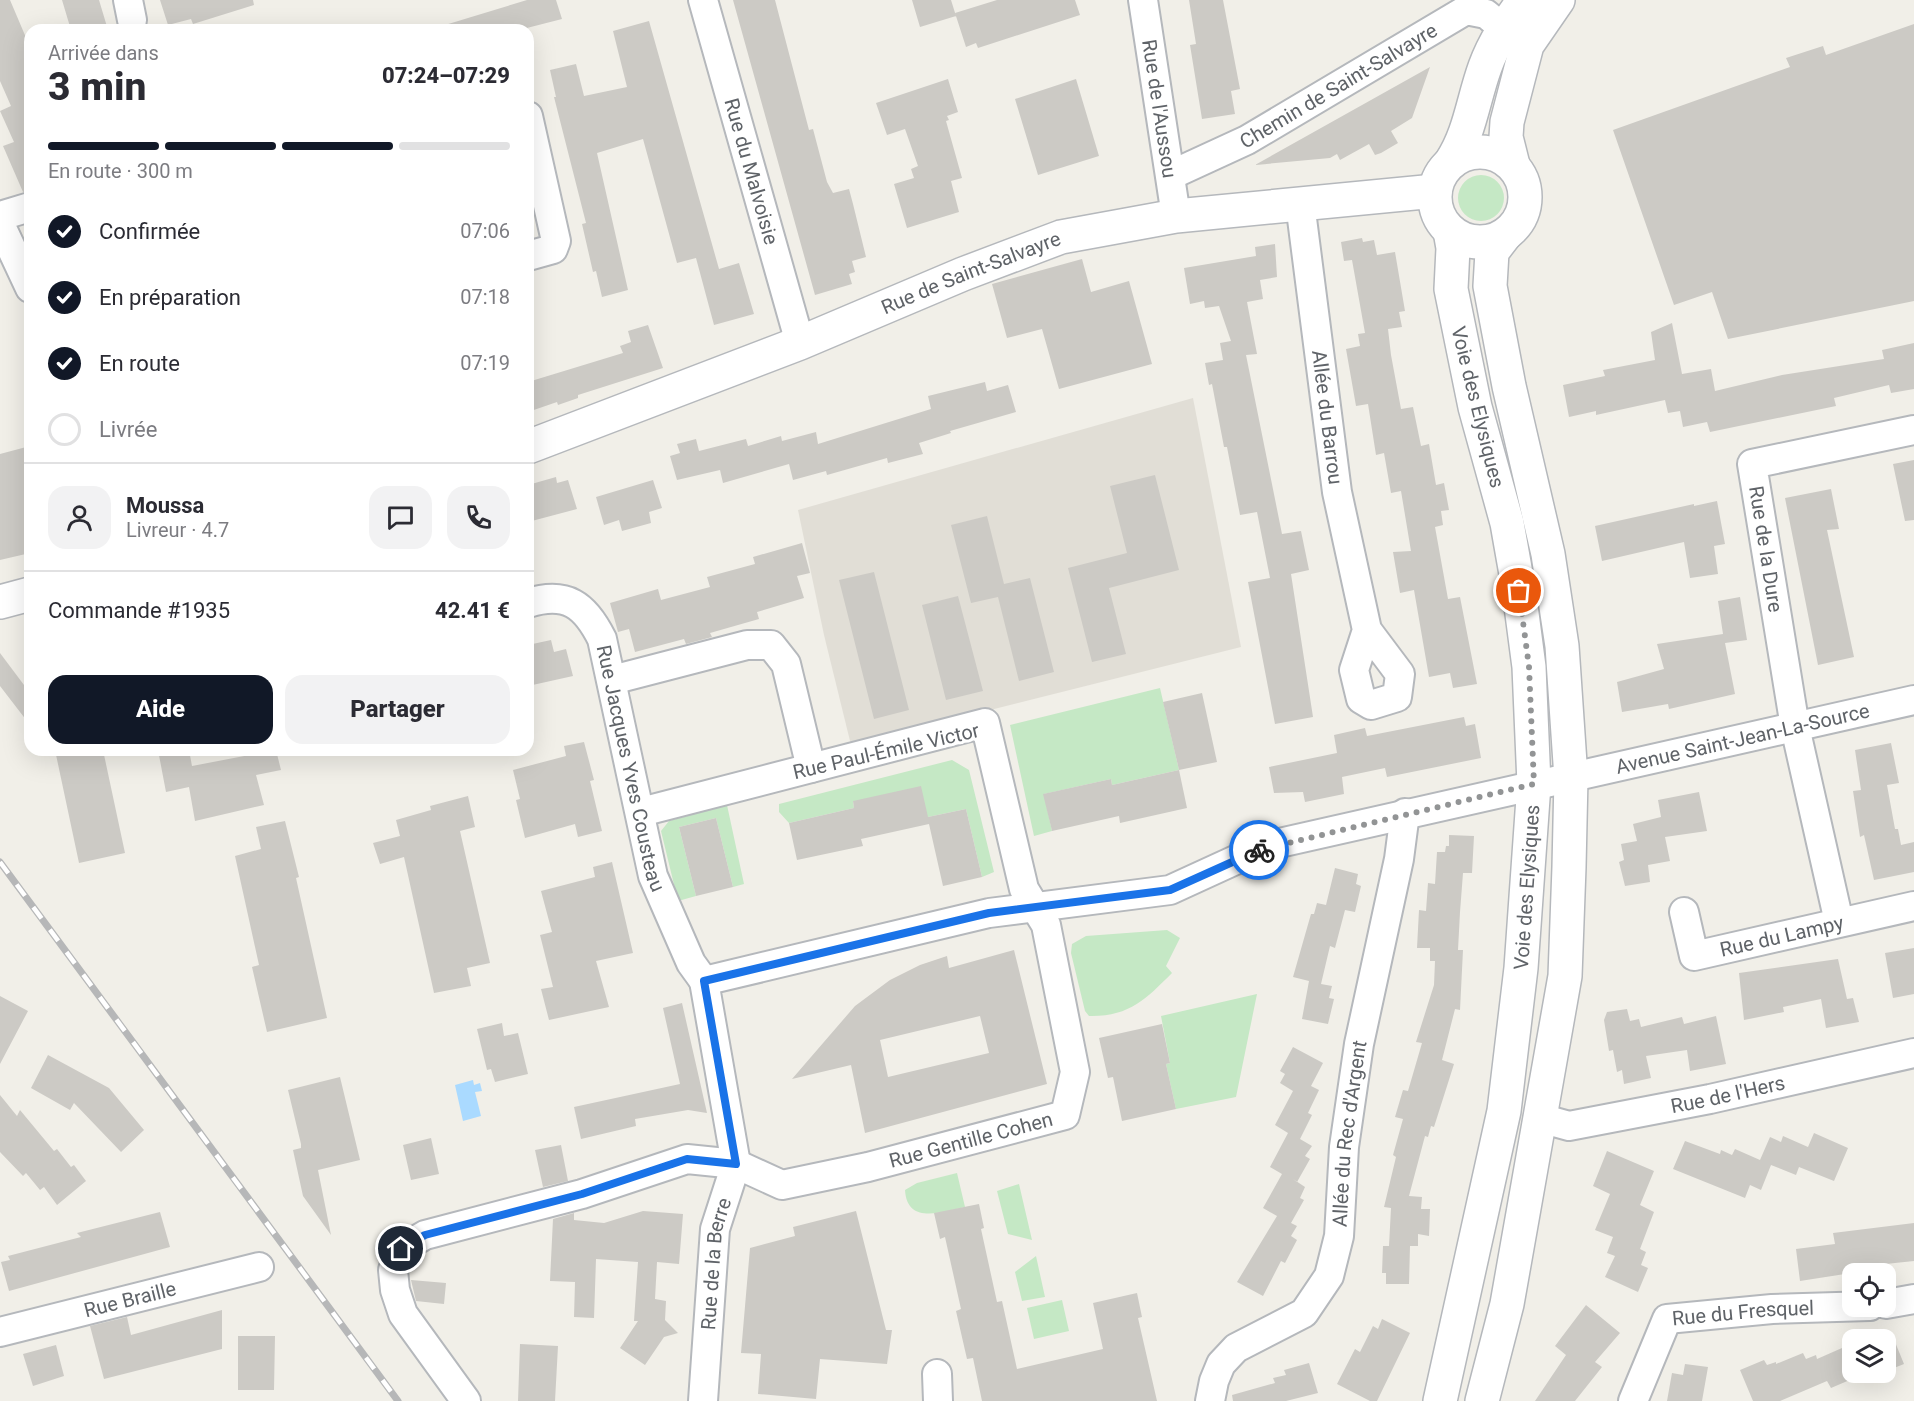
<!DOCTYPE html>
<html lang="fr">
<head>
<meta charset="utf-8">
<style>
	body { margin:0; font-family:Roboto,sans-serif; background:#f2f2f3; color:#2b2b33; height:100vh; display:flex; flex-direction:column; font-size:22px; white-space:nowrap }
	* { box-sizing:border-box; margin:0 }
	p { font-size:20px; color:#7c7c81 }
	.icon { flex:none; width:33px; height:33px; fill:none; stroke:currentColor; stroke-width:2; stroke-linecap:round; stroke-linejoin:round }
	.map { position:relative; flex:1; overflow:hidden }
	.sheet { position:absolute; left:24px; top:24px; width:510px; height:732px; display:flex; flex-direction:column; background:#fff; border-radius:18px; box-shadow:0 6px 24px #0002 }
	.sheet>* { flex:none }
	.buttons { position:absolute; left:1842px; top:1263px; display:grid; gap:12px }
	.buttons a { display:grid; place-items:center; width:54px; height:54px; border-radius:12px; background:#fff; box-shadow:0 6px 24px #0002; font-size:30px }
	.pin { position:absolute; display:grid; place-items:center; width:51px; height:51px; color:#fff; margin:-26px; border:3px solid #fff; border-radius:50%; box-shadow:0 2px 6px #0007 }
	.courier { position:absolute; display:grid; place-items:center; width:60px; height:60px; margin:-30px; border:4px solid #1a73e8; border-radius:50%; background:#fff; color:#222; box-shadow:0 2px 8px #0007 }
	.headline em { font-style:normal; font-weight:800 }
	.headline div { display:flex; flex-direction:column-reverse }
	.headline { display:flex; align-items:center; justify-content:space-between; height:102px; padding:0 24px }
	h1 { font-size:39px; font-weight:800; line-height:45px }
	.bar { display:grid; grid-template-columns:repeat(4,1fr); gap:9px 6px; align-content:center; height:72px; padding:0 24px }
	.bar i { height:8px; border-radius:4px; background:#e1e1e2 }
	.bar .current { background:#111827 }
	.bar p { grid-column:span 4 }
	.line { display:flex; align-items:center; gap:15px; padding:0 24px; border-top:2px solid #e1e1e2 }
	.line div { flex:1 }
	.round { display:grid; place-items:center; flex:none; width:63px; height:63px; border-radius:18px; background:#f2f2f3 }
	ol { padding:0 24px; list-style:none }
	li { display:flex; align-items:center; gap:18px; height:66px }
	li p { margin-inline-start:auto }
	li .icon { padding:6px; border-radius:50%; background:#111827; color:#fff; stroke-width:4 }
	li:last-child { color:#7c7c81 }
	li i { width:33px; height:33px; border:3px solid #e1e1e2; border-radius:50% }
	.primary-button { display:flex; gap:12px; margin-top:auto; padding:12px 24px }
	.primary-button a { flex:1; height:69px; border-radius:18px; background:#111827; color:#fff; font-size:24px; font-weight:800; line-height:69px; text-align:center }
	.primary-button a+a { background:#f2f2f3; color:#2b2b33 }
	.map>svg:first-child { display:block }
</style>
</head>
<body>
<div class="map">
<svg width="1914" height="1401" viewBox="0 0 1914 1401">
	<rect width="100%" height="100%" fill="#f1efe8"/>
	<!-- education -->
	<path fill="#e1ded6" d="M1193 398 1241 647 851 745 824 635 798 510Z"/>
	<!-- green -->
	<path fill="#c5e8c5" d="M1458 198a23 23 0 1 1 46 0a23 23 0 1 1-46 0Z
		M1160 688 1179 770 1112 785 1111 779 1044 794 1052 831 1034 836 1010 725Z
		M952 760 969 770 994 872 982 877 966 809 928 817 853 801 854 808 789 823 779 812V804Z
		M727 805 744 884 733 887 716 818 679 827 696 896 678 901 661 831 669 821Z
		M1167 930 1180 938 1166 966 1172 973C1146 999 1129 1017 1089 1016L1085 1011 1071 953 1072 944 1086 936Z
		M1257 994 1236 1097 1176 1109 1166 1064 1170 1063 1161 1016Z
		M957 1173 965 1207C942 1212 907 1225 905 1190L917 1183Z
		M1019 1184 1032 1240 1008 1234 997 1191Z
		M1036 1256 1045 1297 1022 1301 1015 1272Z
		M1062 1300 1069 1331 1034 1339 1027 1308Z"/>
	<!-- water -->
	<path fill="#aadaff" d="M473 1080 474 1085 480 1083 482 1091 475 1092 481 1116 463 1121 455 1085Z"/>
	<!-- building -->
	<path fill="#cccac5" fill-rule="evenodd" d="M0 0H10L30 47V191L23 192 3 146 14 142 0 111 11 106 0 81Z
		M62 0H99L108 30H71Z
		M160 0H253L254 5 193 24 191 19 168 25Z
		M556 0 562 19 519 30H445V25L527 0Z
		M733 0H775L809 130 813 129 827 182 833 193 849 189 853 204 866 257 852 261 855 272 849 274 852 284 815 295Z
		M912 0H951L956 16 920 27Z
		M997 0H1075L1080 15 978 48 976 43 966 47 955 13Z
		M1189 0H1223L1240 89 1231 91 1235 114 1202 119 1190 45 1196 44Z
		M649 21 719 269 739 263 754 314 714 325 696 258 677 263 643 139 597 153 628 290 602 297 596 271 593 272 582 224 586 223 554 97H556L550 70 576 64 584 96 627 87 613 31Z
		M1914 24V301L1728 339 1712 292 1674 305 1613 130 1790 67 1786 58 1823 46 1826 55Z
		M1430 67 1412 118 1391 131 1398 143 1381 153 1375 155 1369 144 1340 160 1337 154 1330 158 1255 165Z
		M948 79 958 112 947 116 949 120 946 121 962 178 951 181 959 212 907 228 894 184 914 178 911 169 918 166 905 129 887 135 876 103Z
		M1076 79 1099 156 1038 175 1015 99Z
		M1362 238 1363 242 1374 240 1377 255 1395 252 1405 311 1399 312 1402 327 1388 329 1391 355 1401 409 1413 407 1421 446 1429 444 1436 485 1444 483 1449 510 1441 511 1443 525 1435 527 1448 599 1460 597 1477 684 1453 688 1450 673 1429 677 1414 590 1400 593 1393 552 1411 551 1401 491 1391 493 1384 453 1376 455 1368 404 1356 406 1346 349 1360 346 1358 334 1365 333 1352 260 1344 261 1341 242Z
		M1275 244 1277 277 1260 280 1263 299 1247 302 1257 354 1246 355 1282 534 1301 531 1309 570 1291 574 1313 717 1275 724 1248 582 1270 578 1257 512 1240 515 1227 447H1224L1212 384 1209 385 1205 363 1223 360 1220 343 1231 341 1219 306 1205 308 1204 301 1190 304 1184 268 1256 256 1255 247Z
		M1082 259 1091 292 1129 281 1152 364 1059 389 1042 329 1007 338 992 284Z
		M1672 323 1682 374 1711 369 1715 391 1782 375 1884 359 1882 350 1914 343V389L1891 393 1889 385 1834 398 1836 406 1710 432 1707 422 1683 427 1680 411 1668 413 1665 400 1596 415V411L1569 417 1563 385 1605 376 1603 370 1655 360 1651 332Z
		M648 325 663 368 578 395V398L558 405 557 402 528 412V382L623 353 620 346 631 342 628 331Z
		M985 382 987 391 1008 385 1016 412 950 431 951 433 919 443 923 454 888 463 887 458 827 475 826 471 793 480 789 464 723 483 720 470 677 480 670 456 680 453 677 444 696 439 699 451 746 439 748 446 781 436 782 441 816 432 818 444 931 409 928 396Z
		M30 446V553L0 560V454Z
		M1914 460V520L1905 521 1893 464Z
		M1155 475 1179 570 1109 588 1126 654 1092 662 1068 568 1127 553 1110 486Z
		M556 477 557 483 568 480 577 509 528 522V485Z
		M653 480 662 508 649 512 651 523 622 531 619 520 604 525 596 497Z
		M1831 489 1839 529 1827 530 1854 657 1818 665 1785 498Z
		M1717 501 1725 544 1714 546 1718 574 1690 578 1684 542 1602 561 1595 526 1694 504V506Z
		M987 516 1004 584 1030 578 1054 672 1019 681 998 597 971 603 951 525Z
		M802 543 810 573 797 576 804 598 757 612 759 619 710 633 712 637 686 644 684 639 635 652 629 629 618 632 610 603 658 589 661 600 710 587 707 577 755 564 753 557Z
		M874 572 909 710 874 719 839 580Z
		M958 596 983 691 946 700 922 605Z
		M1740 597 1747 640 1725 643 1735 694 1669 709 1668 704 1622 712 1617 682 1664 669 1657 644 1723 634 1718 601Z
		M551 640 554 652 566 649 573 676 528 686V645Z
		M0 653 30 693V725L0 686Z
		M1202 693 1217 762 1179 770 1163 702Z
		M1464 717 1466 726 1475 724 1481 758 1387 777 1385 768 1342 777 1344 794 1305 802 1303 792 1274 793 1269 767 1337 753 1334 735 1365 728 1367 736Z
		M584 742 594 780 590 781 602 831 578 837 575 824 525 838 516 800 520 799 513 770 566 756 564 746Z
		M1891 743 1899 783 1887 785 1895 829H1898L1901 845 1914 842V872L1874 880 1864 835 1860 837 1853 791 1861 790 1855 750Z
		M55 750H103L125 853 79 863Z
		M158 750H189L192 766 276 750 281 770 256 775 264 805 195 821 189 787 166 792Z
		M1179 770 1187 808 1120 823 1119 816 1052 831 1043 794 1111 779 1112 785Z
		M921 786 928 817 966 809 982 877 943 886 929 824 861 839 863 846 797 860 789 823 854 808 853 801Z
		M1699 792 1707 831 1665 837 1670 861 1648 865 1650 882 1625 886 1619 862 1624 860 1621 844 1637 841 1633 824 1661 817 1658 800Z
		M468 796 475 827 460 831 490 963 467 968 471 986 434 993 404 857 380 864 373 843 400 836 396 820 431 810 430 806Z
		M716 818 733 887 696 896 679 827Z
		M285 821 299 877 296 878 327 1018 267 1032 252 967 259 965 235 856 261 849 256 827Z
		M1449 835 1474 836 1472 873H1463L1460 912 1458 950H1463L1460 1010 1455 1009 1442 1060 1454 1064 1434 1127 1431 1126 1428 1137 1425 1136 1409 1196 1422 1197 1421 1209H1430L1429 1236 1418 1234V1246H1410L1409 1284H1386V1273H1382L1383 1246H1389L1391 1208 1384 1207 1396 1157 1393 1155 1403 1119 1395 1117 1403 1090 1408 1091 1422 1043 1416 1042 1434 985 1435 961H1430V948H1417L1419 910 1426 911 1428 883 1435 884 1437 852H1445L1446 846H1449Z
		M612 862 633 953 596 961 609 1007 549 1020 541 989 553 987 540 935 552 932 541 891 595 877 593 867Z
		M1335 868 1358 874 1356 884 1361 886 1355 912 1345 910 1335 948 1330 946 1321 984 1332 986 1329 998 1334 999 1328 1024 1302 1019 1309 981 1293 977 1311 914H1314L1317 903 1326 905Z
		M1914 948V994L1893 998 1885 953Z
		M1014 950 1047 1084 865 1133 851 1065 792 1079 855 1006 890 980 920 965 947 956 949 968ZM980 1016 989 1053 888 1077 880 1040Z
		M1838 959 1847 999 1853 998 1859 1022 1826 1028 1821 999 1783 1007 1784 1012 1744 1020 1739 973Z
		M0 996 28 1011 0 1064Z
		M682 1003 707 1113 688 1110 635 1119 636 1126 581 1139 574 1107 680 1084 663 1008Z
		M1627 1009 1630 1021 1639 1019 1641 1027 1682 1017 1684 1024 1716 1016 1726 1064 1690 1071 1687 1050 1646 1056 1651 1078 1624 1084 1622 1070 1617 1072 1613 1050 1609 1051 1604 1020 1607 1012Z
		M502 1023 504 1036 518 1033 528 1074 495 1082 491 1069 487 1070 477 1029Z
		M1162 1024 1170 1063 1166 1064 1176 1109 1122 1121 1113 1077 1108 1078 1099 1038Z
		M1293 1047 1323 1063 1311 1086 1319 1090 1308 1113 1312 1115 1300 1139 1312 1146 1305 1156 1310 1159 1297 1182 1293 1179 1305 1187 1300 1198 1304 1200 1291 1223 1297 1226 1291 1236 1297 1240 1285 1263 1281 1261 1263 1296 1237 1282 1277 1216 1263 1208 1282 1174 1270 1167 1288 1133 1275 1125 1293 1091 1280 1083 1285 1074 1280 1071Z
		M48 1055 109 1088 144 1130 121 1152 74 1103 70 1110 31 1088Z
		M340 1077 360 1160 318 1170 331 1235 303 1196 293 1150 301 1148V1144L288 1090Z
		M0 1095 17 1116 20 1110 54 1151 57 1149 71 1167 74 1165 86 1181 57 1205 44 1187 40 1190 26 1173 23 1176 0 1152Z
		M1814 1133 1848 1148 1834 1181 1799 1167 1796 1175 1771 1165 1761 1190 1750 1185 1745 1198 1673 1169 1685 1141 1720 1154 1721 1150 1732 1155 1735 1149 1760 1160 1770 1137 1781 1142 1783 1136 1808 1147Z
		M431 1138 439 1174 411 1180 403 1145Z
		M561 1145 568 1181 543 1187 535 1150Z
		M1607 1151 1654 1171 1640 1205 1654 1212 1640 1249 1646 1252 1641 1265 1648 1268 1638 1292 1605 1277 1615 1256 1607 1253 1613 1237 1595 1230 1610 1194 1593 1186Z
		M979 1204 984 1228 981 1229 997 1302 1002 1301 1017 1369 1103 1349 1093 1303 1137 1293 1142 1317 1138 1318 1157 1401H982L973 1358 967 1359 956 1311 961 1309 945 1237 940 1239 934 1213Z
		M643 1211 683 1214 679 1264 657 1262 655 1299 666 1301 665 1320 678 1333 664 1337 645 1365 620 1348 638 1321H634L638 1262 596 1259 594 1318 574 1317 575 1282 550 1281 553 1219 574 1213V1220L604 1223Z
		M856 1211 886 1330H892L887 1364 820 1359 816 1399 758 1394 761 1354 741 1353 750 1248 795 1236 793 1227Z
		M160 1212 170 1247 9 1291 1 1262 10 1260 8 1256 81 1237 77 1233Z
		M1914 1223V1261L1876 1265 1877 1269 1800 1281 1796 1249 1835 1244 1833 1233Z
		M411 1280 446 1283 444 1304 416 1301Z
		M1586 1305 1620 1333 1595 1362 1602 1367 1575 1401H1535L1566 1355 1555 1346Z
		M222 1310V1349L104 1379 90 1326 127 1317 131 1335Z
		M1382 1319 1410 1333 1377 1401H1370L1337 1384 1355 1349 1360 1352 1373 1326 1378 1329Z
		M238 1336H275L274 1390H238Z
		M1895 1342 1904 1364 1894 1368 1895 1371 1869 1382 1865 1372H1886V1346Z
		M520 1344 558 1346 555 1401H518Z
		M56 1345 64 1376 33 1386 23 1354Z
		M1842 1348 1844 1353 1852 1350V1379L1831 1388 1827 1381 1780 1401H1753L1740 1370 1764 1360 1767 1365 1776 1362V1364L1803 1353 1806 1359 1816 1355 1817 1359Z
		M1309 1363 1318 1393 1286 1401H1233L1232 1395 1275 1383 1273 1378 1286 1375 1284 1370Z
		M1685 1364 1708 1367 1702 1401H1667L1672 1373 1683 1375Z"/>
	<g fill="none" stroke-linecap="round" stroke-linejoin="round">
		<!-- minor casing -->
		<g stroke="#b5b8bc" stroke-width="32">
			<g id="minor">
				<path d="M128 0 132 20"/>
				<path id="s1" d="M703 0 800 343"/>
				<path id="s2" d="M1143 0 1176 216"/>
				<path d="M528 116 556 241 553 249 528 256"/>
				<path id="s3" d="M1171 175 1247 140 1466 10 1486 14 1503 28"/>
				<path id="s4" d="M1300 203 1337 492 1367 630 1354 670 1361 699 1371 705 1397 697 1400 674 1367 630"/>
				<path d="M0 216 30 207"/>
				<path d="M0 224 30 288"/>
				<path id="s5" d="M528 603C567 591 585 605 602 639L653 876 691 963 704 981"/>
				<path d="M612 680 747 645H771L786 664 811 768"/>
				<path id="s6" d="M1684 912 1694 956 1914 906"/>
				<path d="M1839 922 1795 727 1752 464 1914 430"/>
				<path id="s7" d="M1540 1118 1569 1126 1710 1099 1914 1053"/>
				<path d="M1886 1304 1914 1299"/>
				<path id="s8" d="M0 1332 259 1267"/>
				<path d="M937 1374 938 1401"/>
				<path id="s9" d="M466 1401 403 1314 395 1290 393 1270 401 1249 425 1235 582 1194 687 1159 736 1164 782 1185 868 1167 1065 1115 1075 1072 1046 925 1024 889 985 723 641 812"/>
				<path id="s10" d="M703 1401 715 1229 736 1164 704 981 989 913 1170 890 1266 846 1914 700"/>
				<path id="s11" d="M1210 1401 1214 1381 1221 1364 1236 1348 1304 1313 1329 1276 1339 1236 1344 1147 1359 1044 1399 859 1405 813"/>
				<path id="s12" d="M1633 1401 1667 1319 1772 1309 1870 1306"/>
			</g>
		</g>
		<!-- tertiary casing -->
		<g stroke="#b5b8bc" stroke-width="36">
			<g id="tertiary">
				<circle cx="1480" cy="197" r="45"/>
				<path d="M1451 162C1470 133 1473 100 1485 67 1494 42 1508 22 1524 0"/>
				<path d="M1513 165 1506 137 1507 122 1527 45 1558 0"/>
				<path id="s13" d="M528 447 800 343 963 274 1061 237 1176 216 1435 191"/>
				<path d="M0 602 30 594"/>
				<path id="s14" d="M1440 1401 1504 1111 1521 968 1534 784 1529 667 1519 591 1507 523 1475 407 1451 289 1453 248 1450 231"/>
				<path d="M1482 1401 1507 1304 1565 976 1569 867 1571 778 1562 646 1548 554 1509 386 1490 286 1492 252 1505 235"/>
			</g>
		</g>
		<!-- minor -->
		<use href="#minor" stroke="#fff" stroke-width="28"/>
		<!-- tertiary -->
		<use href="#tertiary" stroke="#fff" stroke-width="33"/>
		<!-- rail casing -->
		<g stroke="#b6b7b8" stroke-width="7">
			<path id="rail" d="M0 862 398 1401"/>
		</g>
		<!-- rail -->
		<use href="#rail" stroke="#fff" stroke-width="4.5" stroke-dasharray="14" stroke-linecap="butt"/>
	</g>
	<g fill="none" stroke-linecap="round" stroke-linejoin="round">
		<!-- done -->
		<path stroke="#929495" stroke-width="6" stroke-dasharray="0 10.8" d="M1259 850 1534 784 1529 667 1519 591"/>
		<!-- route -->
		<path stroke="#1a73e8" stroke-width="8" d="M401 1249 425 1235 582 1194 687 1159 736 1164 704 981 989 913 1170 890 1259 850"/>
	</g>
	<g text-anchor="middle" stroke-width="6" stroke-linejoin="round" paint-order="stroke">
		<!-- street labels -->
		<g font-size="20" fill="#5f6368" stroke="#fff">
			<text dy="7" stroke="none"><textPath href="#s3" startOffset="190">Chemin de Saint-Salvayre</textPath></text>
			<text dy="7" stroke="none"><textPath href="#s2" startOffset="110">Rue de l'Aussou</textPath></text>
			<text dy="7" stroke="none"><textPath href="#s1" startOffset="178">Rue du Malvoisie</textPath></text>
			<text dy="7" stroke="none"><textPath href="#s13" startOffset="476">Rue de Saint-Salvayre</textPath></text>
			<text transform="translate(1478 407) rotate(76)" y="7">Voie des Elysiques</text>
			<text dy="7" stroke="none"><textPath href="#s4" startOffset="216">Allée du Barrou</textPath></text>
			<text transform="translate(1766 549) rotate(81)" y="7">Rue de la Dure</text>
			<text dy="7" stroke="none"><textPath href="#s10" startOffset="1496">Avenue Saint-Jean-La-Source</textPath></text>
			<text transform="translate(886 751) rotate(-13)" y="7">Rue Paul-Émile Victor</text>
			<text dy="7" stroke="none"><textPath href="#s5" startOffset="225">Rue Jacques Yves Cousteau</textPath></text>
			<text dy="7" stroke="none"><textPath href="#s14" startOffset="522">Voie des Elysiques</textPath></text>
			<text dy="7" stroke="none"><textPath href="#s6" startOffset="135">Rue du Lampy</textPath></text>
			<text dy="7" stroke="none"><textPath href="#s7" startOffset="192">Rue de l'Hers</textPath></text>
			<text dy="7" stroke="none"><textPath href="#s11" startOffset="326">Allée du Rec d'Argent</textPath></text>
			<text dy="7" stroke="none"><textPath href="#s9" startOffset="770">Rue Gentille Cohen</textPath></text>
			<text dy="7" stroke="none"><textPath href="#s10" startOffset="138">Rue de la Berre</textPath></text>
			<text dy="7" stroke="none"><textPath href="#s8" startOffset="134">Rue Braille</textPath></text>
			<text dy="7" stroke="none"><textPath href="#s12" startOffset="165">Rue du Fresquel</textPath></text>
		</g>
	</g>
</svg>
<div class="buttons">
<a><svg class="icon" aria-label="locate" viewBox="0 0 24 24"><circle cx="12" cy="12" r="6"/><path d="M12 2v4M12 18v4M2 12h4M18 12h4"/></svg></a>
<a><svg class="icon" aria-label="layers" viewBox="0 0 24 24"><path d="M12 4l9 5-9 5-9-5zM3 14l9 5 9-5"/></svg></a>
</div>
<div class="pin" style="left:1519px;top:591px;background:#ea580c"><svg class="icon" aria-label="bag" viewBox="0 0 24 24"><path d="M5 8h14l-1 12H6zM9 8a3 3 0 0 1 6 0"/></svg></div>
<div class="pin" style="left:401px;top:1249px;background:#1f2937"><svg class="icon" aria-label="home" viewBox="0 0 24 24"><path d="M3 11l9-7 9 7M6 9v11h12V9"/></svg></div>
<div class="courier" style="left:1259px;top:850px"><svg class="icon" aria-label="bike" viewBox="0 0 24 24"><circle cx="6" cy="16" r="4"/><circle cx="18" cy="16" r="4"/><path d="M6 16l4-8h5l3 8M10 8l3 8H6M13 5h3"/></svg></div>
<section class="sheet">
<div class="headline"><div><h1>3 min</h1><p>Arrivée dans</p></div><em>07:24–07:29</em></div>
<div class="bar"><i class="current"></i><i class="current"></i><i class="current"></i><i></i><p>En route · 300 m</p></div>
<ol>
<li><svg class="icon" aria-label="check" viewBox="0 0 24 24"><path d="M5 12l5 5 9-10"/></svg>Confirmée<p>07:06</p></li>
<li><svg class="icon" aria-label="check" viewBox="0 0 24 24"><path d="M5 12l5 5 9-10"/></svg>En préparation<p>07:18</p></li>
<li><svg class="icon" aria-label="check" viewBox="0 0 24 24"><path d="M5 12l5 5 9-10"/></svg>En route<p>07:19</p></li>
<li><i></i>Livrée</li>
</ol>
<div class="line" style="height:108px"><a class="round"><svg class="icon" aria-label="person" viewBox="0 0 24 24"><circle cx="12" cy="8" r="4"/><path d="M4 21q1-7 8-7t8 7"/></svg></a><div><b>Moussa</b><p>Livreur · 4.7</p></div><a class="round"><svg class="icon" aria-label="chat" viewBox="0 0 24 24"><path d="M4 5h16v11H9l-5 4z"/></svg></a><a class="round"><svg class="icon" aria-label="phone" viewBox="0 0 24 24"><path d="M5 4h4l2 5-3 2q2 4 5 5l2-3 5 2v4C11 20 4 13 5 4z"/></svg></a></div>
<div class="line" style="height:78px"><div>Commande #1935</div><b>42.41 €</b></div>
<div class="primary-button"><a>Aide</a><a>Partager</a></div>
</section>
</div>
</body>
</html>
